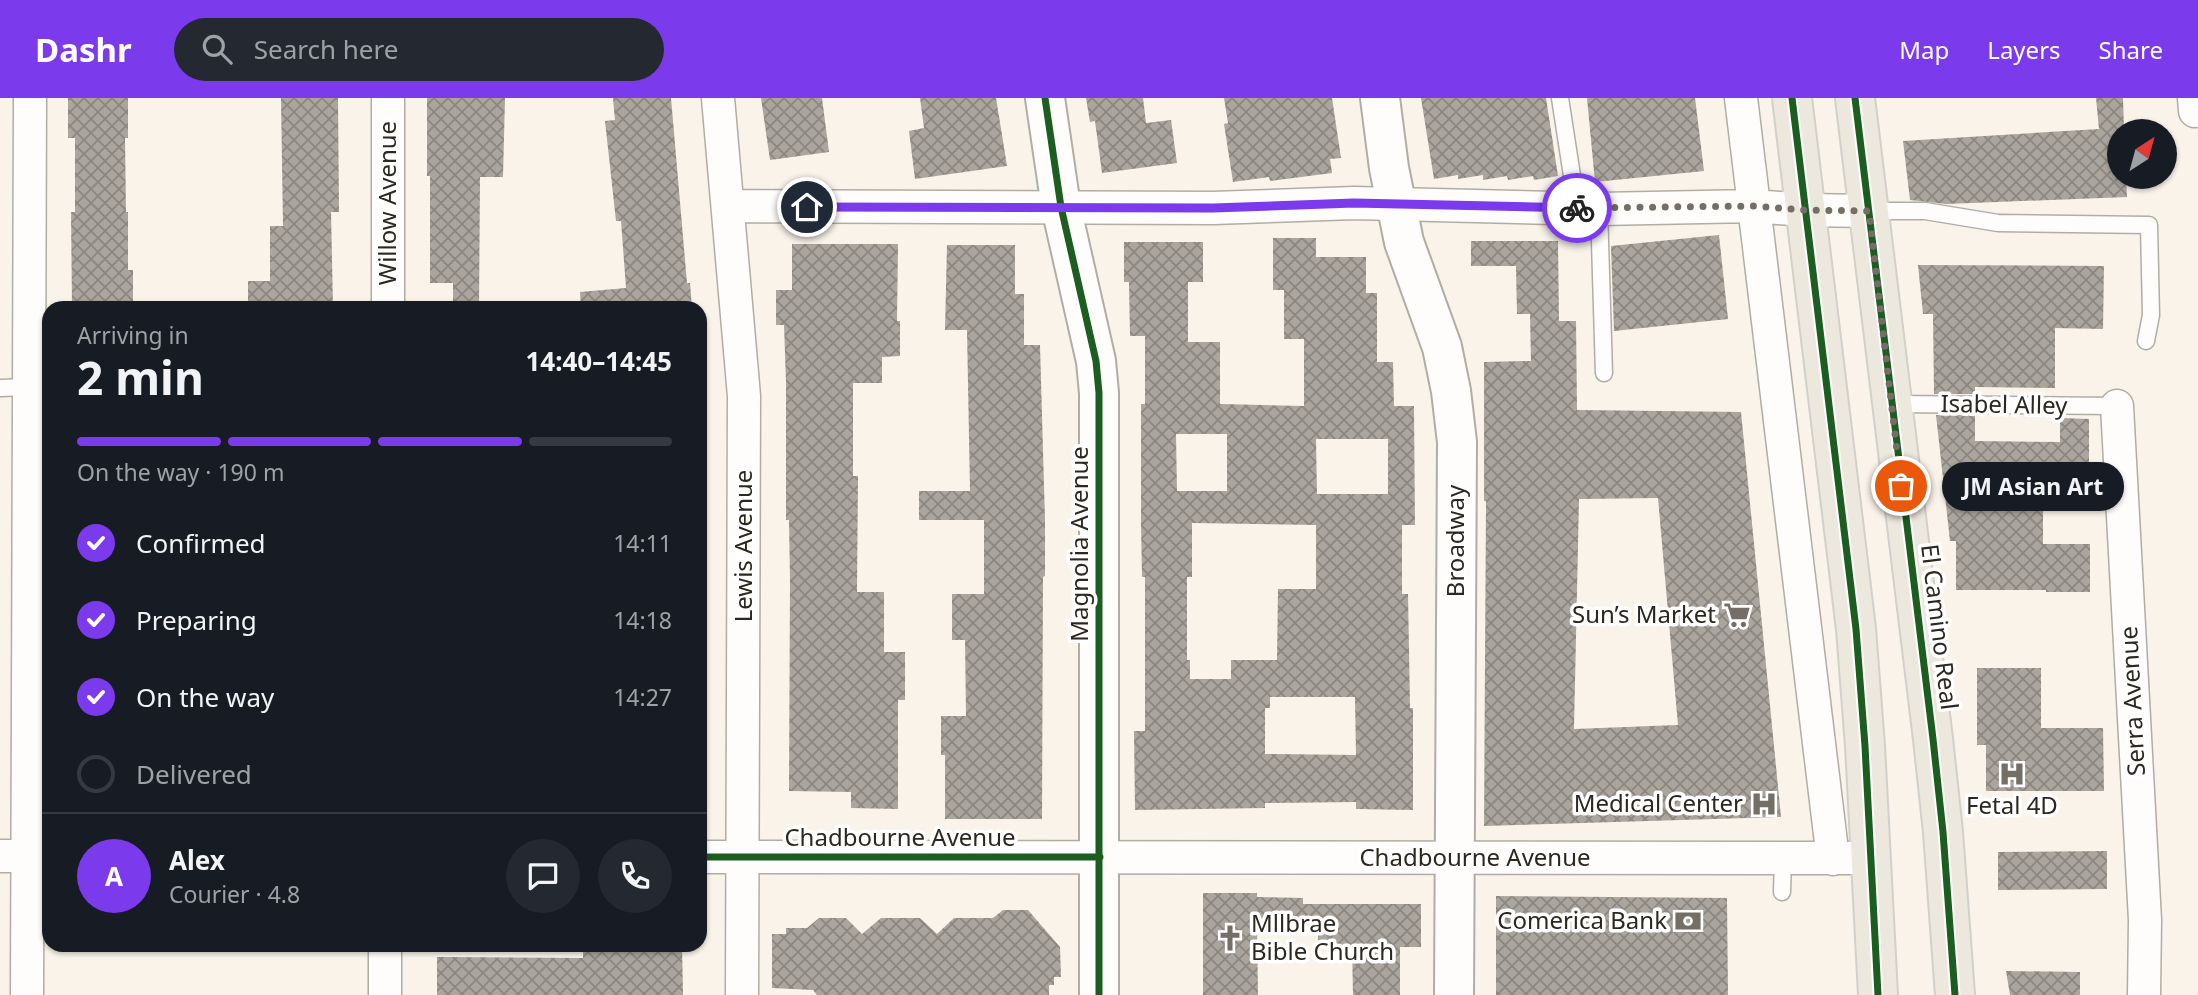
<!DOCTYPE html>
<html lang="en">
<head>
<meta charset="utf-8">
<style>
	body { margin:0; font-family:"Noto Sans",sans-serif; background:#242831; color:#f1f3f6; height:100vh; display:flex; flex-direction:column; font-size:26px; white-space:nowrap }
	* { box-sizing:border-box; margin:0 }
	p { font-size:23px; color:#9ea1a6 }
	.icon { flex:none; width:38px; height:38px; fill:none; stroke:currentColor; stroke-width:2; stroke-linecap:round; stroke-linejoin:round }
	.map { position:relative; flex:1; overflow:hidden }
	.drawer { position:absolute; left:42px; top:203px; width:665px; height:651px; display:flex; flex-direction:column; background:#171b24; border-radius:21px; box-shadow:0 2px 5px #0004 }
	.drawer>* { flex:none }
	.needle { width:46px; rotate:36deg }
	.buttons { position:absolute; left:2107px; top:21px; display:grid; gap:14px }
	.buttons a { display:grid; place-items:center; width:70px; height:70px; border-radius:50%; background:#171b24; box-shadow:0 2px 5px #0004; font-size:35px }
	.pin { position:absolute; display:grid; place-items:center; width:60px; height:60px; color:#fff; margin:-30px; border:4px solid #fff; border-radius:50%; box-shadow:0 2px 7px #0007 }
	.courier { position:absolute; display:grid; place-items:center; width:70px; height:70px; margin:-35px; border:5px solid #7c3aed; border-radius:50%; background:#fff; color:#222; box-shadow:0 2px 9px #0007 }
	.bubble { position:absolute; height:49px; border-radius:24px; background:#171b24; box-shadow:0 2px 5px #0004; font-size:23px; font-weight:700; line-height:49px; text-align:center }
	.head em { font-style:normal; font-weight:700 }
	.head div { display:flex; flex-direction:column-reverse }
	.head { display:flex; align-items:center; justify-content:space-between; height:119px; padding:0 35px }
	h1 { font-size:46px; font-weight:700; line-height:52px }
	.bar { display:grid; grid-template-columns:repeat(4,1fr); gap:10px 7px; align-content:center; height:84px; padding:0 35px }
	.bar i { height:9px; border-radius:5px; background:#363941 }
	.bar .selected { background:#7c3aed }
	.bar p { grid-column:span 4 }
	.line { display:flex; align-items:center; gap:18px; padding:0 35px; border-top:2px solid #363941 }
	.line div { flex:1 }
	.round { display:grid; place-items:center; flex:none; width:74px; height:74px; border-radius:37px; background:#242831 }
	ol { padding:0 35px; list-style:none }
	li { display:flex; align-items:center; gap:21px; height:77px }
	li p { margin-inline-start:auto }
	li .icon { padding:7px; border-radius:50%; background:#7c3aed; color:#fff; stroke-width:4 }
	li:last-child { color:#9ea1a6 }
	li i { width:38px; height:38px; border:4px solid #363941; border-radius:50% }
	header { display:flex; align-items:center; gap:42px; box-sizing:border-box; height:98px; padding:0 35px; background:#7c3aed; color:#fff }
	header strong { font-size:33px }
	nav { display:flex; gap:38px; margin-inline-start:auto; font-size:24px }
	.search { width:490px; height:63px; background:#242831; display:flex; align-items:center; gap:18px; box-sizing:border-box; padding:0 24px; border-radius:38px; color:#9ea1a6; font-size:26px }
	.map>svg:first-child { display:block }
</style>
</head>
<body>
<header>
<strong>Dashr</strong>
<div class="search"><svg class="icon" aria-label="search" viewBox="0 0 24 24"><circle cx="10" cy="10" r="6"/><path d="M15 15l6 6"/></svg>Search here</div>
<nav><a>Map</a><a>Layers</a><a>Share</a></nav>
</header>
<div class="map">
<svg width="2198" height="897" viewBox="0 0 2198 897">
	<defs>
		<pattern id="building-cross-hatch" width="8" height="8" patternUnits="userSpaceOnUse" patternTransform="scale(1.75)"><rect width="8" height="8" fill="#aaa59d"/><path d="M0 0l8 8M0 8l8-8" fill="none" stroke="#8b867f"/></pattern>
	</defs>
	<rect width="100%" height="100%" fill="#f9f3e9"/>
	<!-- building -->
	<path fill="url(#building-cross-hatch)" fill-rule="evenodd" d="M68 0H128V40H125L126 114H128V172H133V210H72L71 114H75V40H68Z
		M281 0H338L339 114H331L333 210H248V183H270V128H283Z
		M427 0H505L503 79H480L479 210H453V185H430V78H427Z
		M613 0H671L687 185H690L692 210H581L580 194 626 190 621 123H616L605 23 615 22Z
		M761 0H822L829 54 770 62Z
		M920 0H996L1007 68 915 81 909 33 924 30Z
		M1086 0H1143L1146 25 1171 22 1177 65 1102 75 1095 23 1090 24Z
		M1224 0H1332L1341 60 1330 61 1332 75 1270 83 1269 79 1233 84 1224 26 1228 25Z
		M1421 0H1546L1558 78 1534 82 1533 78 1508 82 1507 78 1483 82V77L1458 81V77L1434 81Z
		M1587 0H1695L1704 73 1595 84Z
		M2096 0H2123L2124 33H2119V79H2126L2127 99 1946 106 1910 102 1903 43 2099 31Z
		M1719 137 1728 221 1614 233 1611 148Z
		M1273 140H1316V159H1366V195H1377V264H1393L1394 308H1414L1415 427H1402V496H1408L1410 610H1413V712L1356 711V704L1265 705V710L1135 712 1134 633H1145V479H1142L1141 425V306H1145V238H1130L1129 184H1124V144H1203V184H1188V244H1220V306L1304 308V241H1284V192H1273ZM1176 336H1227V393H1177ZM1316 341H1388V396H1317ZM1192 425 1316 427V491H1278L1277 562H1231V581H1190V562H1187V479H1192ZM1270 599H1355L1356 657 1265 656V610H1270Z
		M1471 143H1558L1559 223H1576L1577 312 1741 314 1781 719 1484 728 1486 403H1484V264L1531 263 1530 216H1517L1516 168H1471ZM1658 400 1678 627 1574 631 1579 401Z
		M792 146H898L897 223H900V258L882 259V285H853V378H858L857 494H884V554H905V602H898V711L851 710V694L789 693 790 482 789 422H786V284L784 227H776V192H792Z
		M947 147H1015V196H1024V247H1040L1045 422V478L1043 479 1042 721H945V657H941V618H966L965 542H952V496H984V422H919V393H970L967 232H945Z
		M1918 167 2104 168 2103 231 2055 230V290L1975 289V296H1934L1933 216H1923Z
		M1936 317H1975V343L2060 344V320L2089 321V380H2043V446H2090V494H2046V492H1956V443H1950Z
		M1977 570H2041V630H2103L2104 693H1986V647H1977Z
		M2107 753V791L1998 792V754Z
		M1203 795H1257V799L1303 800V806H1421V849H1400V897H1353L1352 849H1318V831H1257L1258 897H1203Z
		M1496 798 1727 800 1728 897H1496Z
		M1003 812H1028L1060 849 1061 879H1054V887H1049V897H817L813 892 772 890V836H786V830H807L819 820H846L862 836 881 820H920L937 836 954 820H993Z
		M583 847H682L683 897H437V859L583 860Z
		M2006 873 2080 874V897H2010Z"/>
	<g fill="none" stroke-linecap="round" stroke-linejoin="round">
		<!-- lane casing -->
		<g stroke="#b1ada4" stroke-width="19">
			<path id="lane" d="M1560 0 1577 110
				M1599 111 1604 275
				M1869 113H1925L1998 125 2149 127 2151 217 2146 243
				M0 290 29 289
				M1892 306 2117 308
				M1782 794 1783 760"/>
		</g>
		<!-- street casing -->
		<g stroke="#b1ada4" stroke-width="35">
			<path id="street" d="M718 0 744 298 742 897
				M1741 0 1833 761
				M2194 0 2195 13
				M728 108 1213 110 1354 105 1599 111 1754 108 1804 112 1869 113
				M388 210V0
				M2117 308 2145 822 2144 897
				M0 758H48
				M700 759 1872 760
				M27 897 30 0
				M385 897V847"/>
		</g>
		<!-- secondary casing -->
		<g stroke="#b1ada4" stroke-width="42">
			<path id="secondary" d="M1045 0 1061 109 1096 263 1099 295V897
				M1380 0 1389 70 1404 144 1442 249 1451 293 1457 344 1454 897"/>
		</g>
		<!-- primary casing -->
		<g stroke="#d2d0ca" stroke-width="42">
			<path id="primary" d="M1792 0 1856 531 1865 648 1878 897
				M1855 0 1933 641 1943 734 1955 897"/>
		</g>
		<!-- lane -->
		<use href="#lane" stroke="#fefdfc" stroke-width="16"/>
		<!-- street -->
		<use href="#street" stroke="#fefdfc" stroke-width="32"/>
		<!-- secondary -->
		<use href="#secondary" stroke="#fefdfc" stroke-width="38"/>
		<!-- primary -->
		<use href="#primary" stroke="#ede8de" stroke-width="38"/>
		<!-- cycleway casing -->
		<g stroke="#fff" stroke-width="11">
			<path id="cycleway" d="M1045 0 1061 109 1096 263 1099 295V897
				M1792 0 1856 531 1865 648 1878 897
				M1855 0 1933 641 1943 734 1955 897
				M700 759H1100"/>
		</g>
		<!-- cycleway -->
		<use href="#cycleway" stroke="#1b5e20" stroke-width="7"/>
	</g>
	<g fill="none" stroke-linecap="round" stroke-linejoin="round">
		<!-- done -->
		<path stroke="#746e66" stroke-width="7" stroke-dasharray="0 12.6" d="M1577 110 1754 108 1804 112 1869 113 1901 388"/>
		<!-- route -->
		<path stroke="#7c3aed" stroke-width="9" d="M807 109 1213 110 1354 105 1577 110"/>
	</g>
	<!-- icons -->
	<defs>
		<g id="supermarket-bare" transform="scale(2.1)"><path d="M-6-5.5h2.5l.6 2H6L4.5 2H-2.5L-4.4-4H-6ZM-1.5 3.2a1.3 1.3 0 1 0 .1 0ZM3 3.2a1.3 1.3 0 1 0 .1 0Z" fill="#746e66" stroke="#fff" stroke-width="2.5" paint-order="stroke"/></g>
		<g id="hospital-bare" transform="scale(2.1)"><path d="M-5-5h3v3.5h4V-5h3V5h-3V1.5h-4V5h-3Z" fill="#746e66" stroke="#fff" stroke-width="2.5" paint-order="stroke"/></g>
		<g id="bank-bare" transform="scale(2.1)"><path d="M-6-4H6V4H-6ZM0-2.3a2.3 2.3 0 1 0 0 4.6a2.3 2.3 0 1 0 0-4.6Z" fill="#746e66" stroke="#fff" stroke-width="2.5" paint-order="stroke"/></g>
		<g id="church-bare" transform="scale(2.1)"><path d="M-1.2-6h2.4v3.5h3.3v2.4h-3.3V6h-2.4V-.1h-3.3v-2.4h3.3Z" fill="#746e66" stroke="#fff" stroke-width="2.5" paint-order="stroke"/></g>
	</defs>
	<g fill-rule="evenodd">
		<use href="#supermarket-bare" x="1737" y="517"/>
		<use href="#hospital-bare" x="2012" y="676"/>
		<use href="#hospital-bare" x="1764" y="706"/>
		<use href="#bank-bare" x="1688" y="823"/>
		<use href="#church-bare" x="1230" y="840"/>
	</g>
	<g text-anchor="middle" stroke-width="7" stroke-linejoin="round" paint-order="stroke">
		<!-- street labels -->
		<g font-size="24" fill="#2c271f" stroke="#fff">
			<text transform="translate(388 105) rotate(-90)" y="8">Willow Avenue</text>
			<text transform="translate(2004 307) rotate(1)" y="8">Isabel Alley</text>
			<text transform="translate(1456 443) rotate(-90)" y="8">Broadway</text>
			<text transform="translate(1080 446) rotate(-90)" y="8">Magnolia Avenue</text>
			<text transform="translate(744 448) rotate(-90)" y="8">Lewis Avenue</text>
			<text transform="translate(1939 529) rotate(83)" y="8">El Camino Real</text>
			<text transform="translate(2133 603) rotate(-93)" y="8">Serra Avenue</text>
			<text x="900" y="748">Chadbourne Avenue</text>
			<text x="1475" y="768">Chadbourne Avenue</text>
		</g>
		<!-- poi labels -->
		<g font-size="24" fill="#2c271f" stroke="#fff" text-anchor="end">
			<text x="1716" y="525">Sun’s Market</text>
			<text x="1743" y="714">Medical Center</text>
			<text x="2012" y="716" text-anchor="middle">Fetal 4D</text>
			<text x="1667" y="831">Comerica Bank</text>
			<text x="1251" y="834" text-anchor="start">Mllbrae<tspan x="1251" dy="28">Bible Church</tspan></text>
		</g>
	</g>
</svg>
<div class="buttons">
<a><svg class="needle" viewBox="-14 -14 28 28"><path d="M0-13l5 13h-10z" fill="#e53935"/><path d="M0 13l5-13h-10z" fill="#9ea1a6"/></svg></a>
</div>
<div class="pin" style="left:1901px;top:388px;background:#ea580c"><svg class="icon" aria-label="bag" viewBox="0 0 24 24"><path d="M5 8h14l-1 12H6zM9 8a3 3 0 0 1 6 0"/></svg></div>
<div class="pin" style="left:807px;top:109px;background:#1f2937"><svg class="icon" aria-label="home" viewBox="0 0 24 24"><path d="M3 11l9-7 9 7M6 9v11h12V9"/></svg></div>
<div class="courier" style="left:1577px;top:110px"><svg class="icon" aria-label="bike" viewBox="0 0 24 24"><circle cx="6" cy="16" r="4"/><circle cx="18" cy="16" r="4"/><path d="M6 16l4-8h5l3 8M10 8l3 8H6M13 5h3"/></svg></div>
<div class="bubble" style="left:1942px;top:364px;width:182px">JM Asian Art</div>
<section class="drawer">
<div class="head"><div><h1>2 min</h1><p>Arriving in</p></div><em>14:40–14:45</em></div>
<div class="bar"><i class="selected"></i><i class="selected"></i><i class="selected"></i><i></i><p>On the way · 190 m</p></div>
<ol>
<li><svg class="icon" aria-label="check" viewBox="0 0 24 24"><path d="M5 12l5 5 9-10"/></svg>Confirmed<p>14:11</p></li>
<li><svg class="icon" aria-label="check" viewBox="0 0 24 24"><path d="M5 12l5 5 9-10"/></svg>Preparing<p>14:18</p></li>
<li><svg class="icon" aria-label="check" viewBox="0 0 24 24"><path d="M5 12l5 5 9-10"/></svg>On the way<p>14:27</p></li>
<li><i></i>Delivered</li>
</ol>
<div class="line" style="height:126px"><b class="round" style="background:#7c3aed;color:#fff">A</b><div><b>Alex</b><p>Courier · 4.8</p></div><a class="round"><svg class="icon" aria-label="chat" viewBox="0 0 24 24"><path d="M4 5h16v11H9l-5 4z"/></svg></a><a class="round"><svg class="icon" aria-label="phone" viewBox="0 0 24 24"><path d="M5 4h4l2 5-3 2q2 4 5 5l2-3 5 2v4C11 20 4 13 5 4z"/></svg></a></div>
</section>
</div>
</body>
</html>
